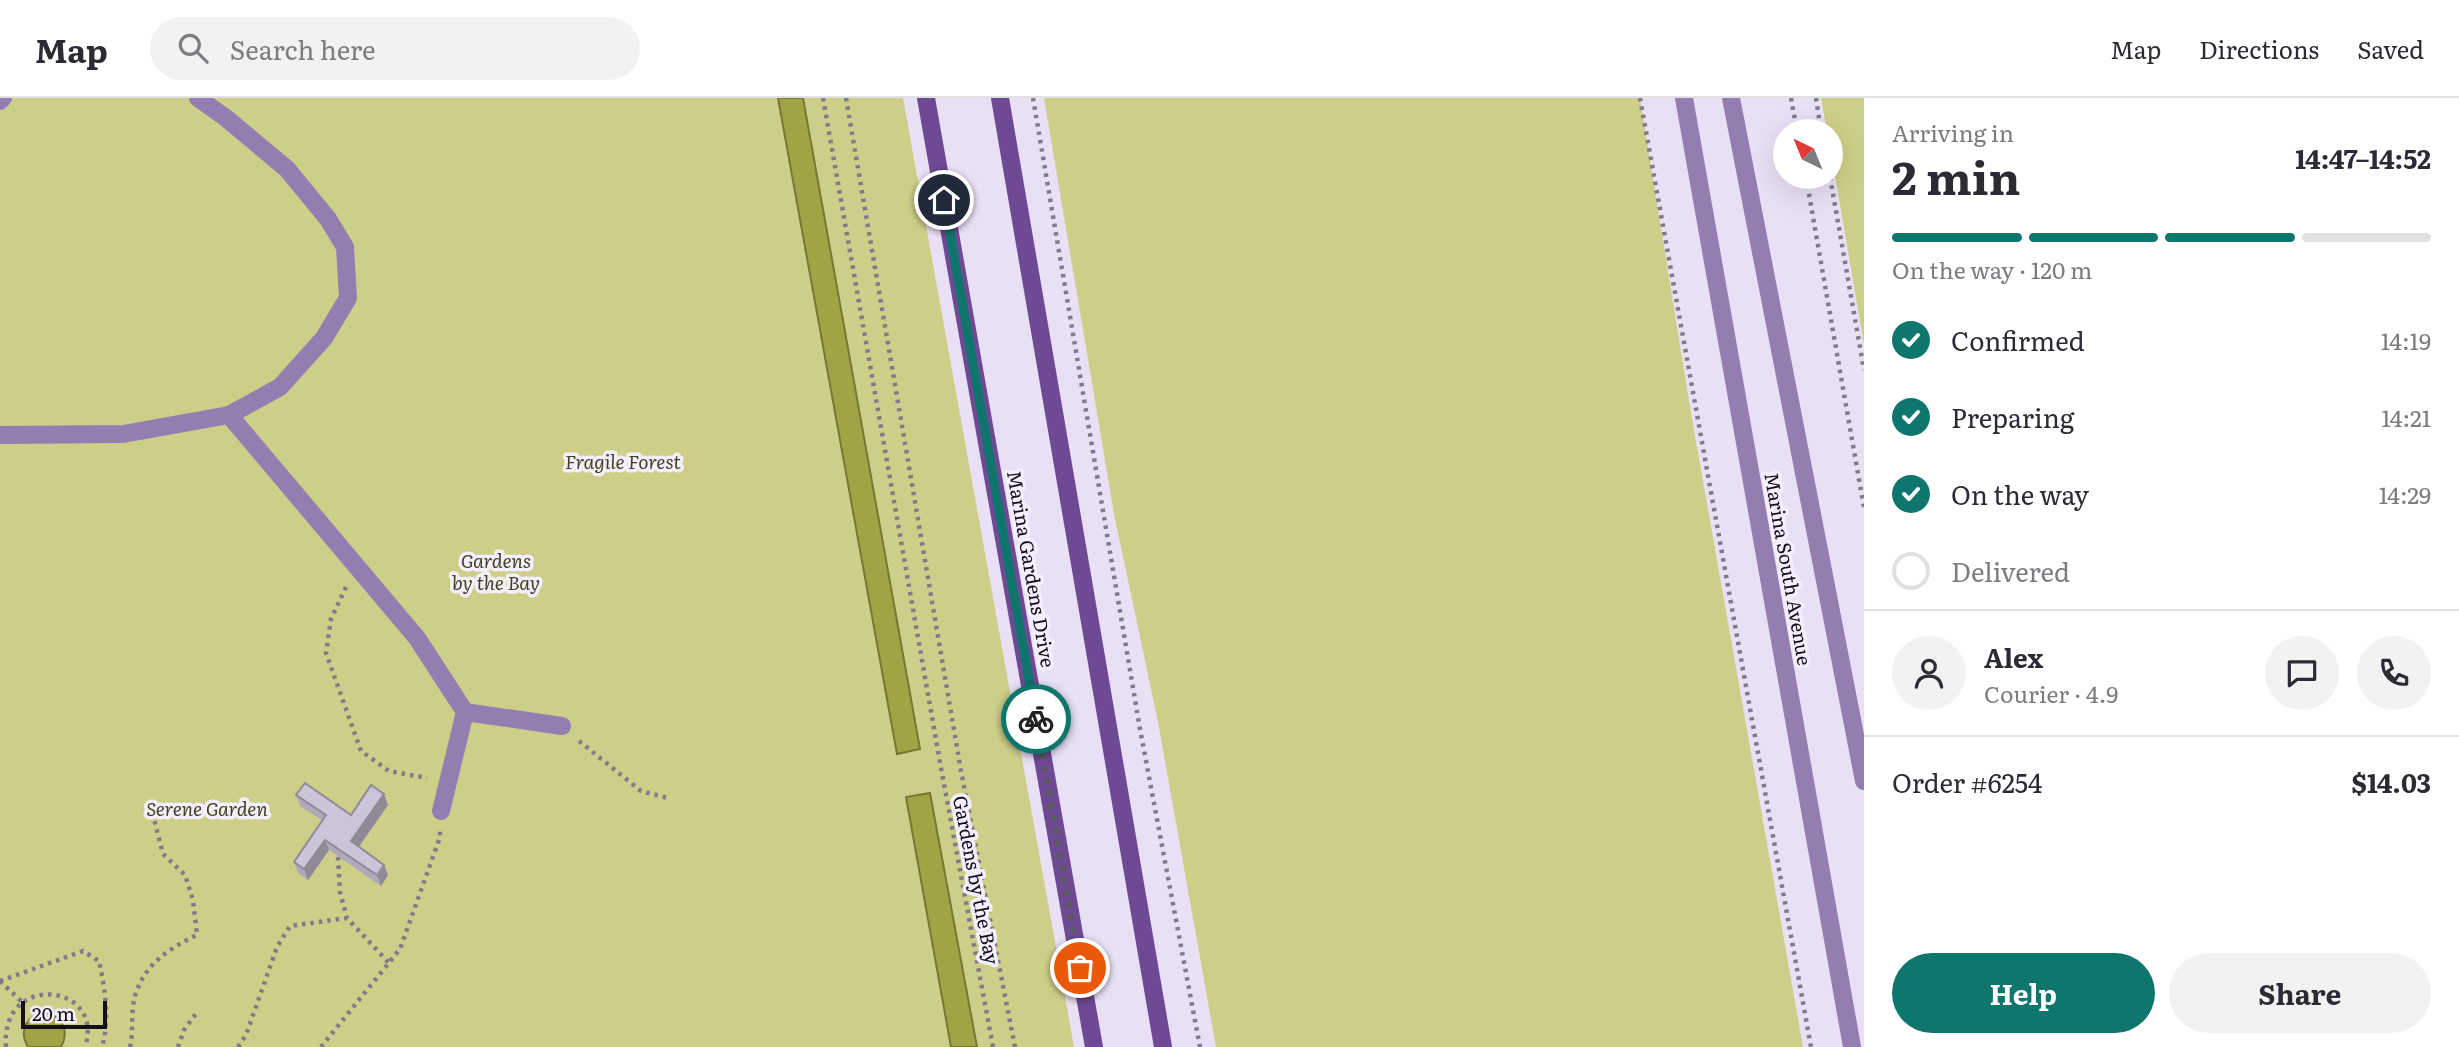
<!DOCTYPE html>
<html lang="en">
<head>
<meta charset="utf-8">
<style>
	body { margin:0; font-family:Literata,serif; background:#f2f2f3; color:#2b2b33; height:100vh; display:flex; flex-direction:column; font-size:26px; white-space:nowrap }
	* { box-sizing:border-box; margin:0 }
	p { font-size:23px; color:#7c7c81 }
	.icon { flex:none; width:38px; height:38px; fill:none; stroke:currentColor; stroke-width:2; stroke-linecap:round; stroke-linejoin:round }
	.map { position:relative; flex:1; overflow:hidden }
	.panel { display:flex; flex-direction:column; background:#fff; width:595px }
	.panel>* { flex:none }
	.needle { width:46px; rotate:317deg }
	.fabs { position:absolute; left:1773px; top:21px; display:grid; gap:14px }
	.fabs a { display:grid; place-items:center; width:70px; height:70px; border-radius:50%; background:#fff; box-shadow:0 7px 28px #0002; font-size:35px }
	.scale { position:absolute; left:21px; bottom:18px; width:86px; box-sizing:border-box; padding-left:7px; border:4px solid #120f16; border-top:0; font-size:19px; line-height:24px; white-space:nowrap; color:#120f16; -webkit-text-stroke:5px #f5eeff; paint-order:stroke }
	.pin { position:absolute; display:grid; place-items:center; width:60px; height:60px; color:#fff; margin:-30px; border:4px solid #fff; border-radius:50%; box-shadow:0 2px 7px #0007 }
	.courier { position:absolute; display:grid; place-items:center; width:70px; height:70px; margin:-35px; border:5px solid #0f766e; border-radius:50%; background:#fff; color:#222; box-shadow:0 2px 9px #0007 }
	.overview em { font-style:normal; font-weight:700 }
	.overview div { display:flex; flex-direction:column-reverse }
	.overview { display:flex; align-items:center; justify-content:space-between; height:119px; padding:0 28px }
	h1 { font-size:46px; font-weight:700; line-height:52px }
	.bar { display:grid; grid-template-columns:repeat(4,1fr); gap:10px 7px; align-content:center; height:84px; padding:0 28px }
	.bar i { height:9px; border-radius:5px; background:#e1e1e2 }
	.bar .current { background:#0f766e }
	.bar p { grid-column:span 4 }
	.line { display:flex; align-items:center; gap:18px; padding:0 28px; border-top:2px solid #e1e1e2 }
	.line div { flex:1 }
	.round { display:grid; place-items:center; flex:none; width:74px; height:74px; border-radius:37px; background:#f2f2f3 }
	ol { padding:0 28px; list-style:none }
	li { display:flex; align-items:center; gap:21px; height:77px }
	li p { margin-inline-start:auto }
	li .icon { padding:7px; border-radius:50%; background:#0f766e; color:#fff; stroke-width:4 }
	li:last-child { color:#7c7c81 }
	li i { width:38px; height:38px; border:4px solid #e1e1e2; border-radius:50% }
	.action { display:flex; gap:14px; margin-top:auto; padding:14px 28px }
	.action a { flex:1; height:80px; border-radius:42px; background:#0f766e; color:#fff; font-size:28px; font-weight:700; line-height:80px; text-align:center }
	.action a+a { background:#f2f2f3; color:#2b2b33 }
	header { display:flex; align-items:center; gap:42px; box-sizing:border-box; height:98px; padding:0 35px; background:#fff; border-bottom:2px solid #e1e1e2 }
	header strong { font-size:33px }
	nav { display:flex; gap:38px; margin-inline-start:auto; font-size:24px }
	.search { width:490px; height:63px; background:#f2f2f3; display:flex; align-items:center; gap:18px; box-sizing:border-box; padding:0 24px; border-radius:38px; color:#7c7c81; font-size:26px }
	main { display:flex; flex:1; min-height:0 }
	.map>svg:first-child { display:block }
</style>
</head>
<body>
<header>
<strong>Map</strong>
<div class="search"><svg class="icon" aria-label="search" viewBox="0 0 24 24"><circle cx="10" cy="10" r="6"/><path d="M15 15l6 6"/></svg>Search here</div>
<nav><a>Map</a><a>Directions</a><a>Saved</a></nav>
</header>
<main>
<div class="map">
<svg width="1864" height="949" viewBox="0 0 1864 949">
	<rect width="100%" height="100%" fill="#e9e0f5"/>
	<!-- green -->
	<path fill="#cdcf89" d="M0 0H903L1074 949H0Z
		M1044 0H1640L1691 315 1803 949H1216L1158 624 1114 416Z
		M1821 0H1864V247L1831 54 1830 33H1827Z"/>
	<!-- water -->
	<path fill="#a2a345" stroke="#777737" stroke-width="2" d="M778 0H803L920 651 897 656Z
		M930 695 977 949H951L906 699Z
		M43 915C62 917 70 932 61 949H28C19 934 25 919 43 915Z"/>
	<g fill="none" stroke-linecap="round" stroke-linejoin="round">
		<!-- path -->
		<path stroke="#817b89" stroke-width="4.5" stroke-dasharray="3.5 5" stroke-linecap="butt" d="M823 0 941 670 993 949
			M846 0 961 673 1015 949
			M1033 0 1140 631 1200 949
			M1640 0 1811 949
			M1791 0 1797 33
			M1816 0 1821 33
			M1806 79 1864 410
			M1830 79 1864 272
			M346 489 331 521 326 555 361 653 389 673 427 680
			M579 643 641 693 668 700
			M338 759 340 794 347 820 389 865
			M0 883 83 853 99 863C105 890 110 921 102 949
			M0 883 21 903
			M6 949C0 873 106 885 85 949
			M130 949C134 932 130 911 136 895 146 865 170 850 197 837L193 802 185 777 163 756 153 717
			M178 949 184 932 198 913
			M238 949 246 937 277 849 290 828 347 820
			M321 949 400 851 440 739V733"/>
		<!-- pedestrian -->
		<path stroke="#947db1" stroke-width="18" d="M0 3 3 0
			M229 317 417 540 465 614
			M0 337 123 336 229 317 280 289 324 240 348 200 345 149 328 121 287 71 226 20 198 0
			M441 713 465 614 562 628"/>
		<!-- tertiary -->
		<path stroke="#947db1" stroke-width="18" d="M1684 0 1852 949
			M1731 0 1864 683"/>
		<!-- secondary -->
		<path stroke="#6e4a94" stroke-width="18" d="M926 0 1094 949
			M1000 0 1163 949"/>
	</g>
	<!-- wall -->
	<path fill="#b0a9bb" d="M296 697 351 717 388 707 359 749 384 767 388 777 381 788 329 752 308 782 298 775 294 764 322 722 300 708Z"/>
	<!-- shaded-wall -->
	<path fill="#908998" d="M384 696 388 707 355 754 351 743Z
		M325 742 329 752 308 782 304 771Z
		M384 767 388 777 381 788 377 777Z"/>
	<!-- building -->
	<path fill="#cdc4d9" stroke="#908998" stroke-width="2" d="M305 685 351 717 371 687 384 696 351 743 384 767 377 777 325 742 304 771 294 764 326 717 296 697Z"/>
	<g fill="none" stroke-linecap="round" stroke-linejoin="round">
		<!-- done -->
		<path stroke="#5d5864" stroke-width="7" stroke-dasharray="0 12.6" d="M1036 621 1080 870"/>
		<!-- route -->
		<path stroke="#0f766e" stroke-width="9" d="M944 102 1036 621"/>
	</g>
	<g text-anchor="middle" stroke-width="7" stroke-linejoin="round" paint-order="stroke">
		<!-- park labels -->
		<g font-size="19" font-style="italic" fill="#42431b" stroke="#f5eeff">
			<text x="623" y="371">Fragile Forest</text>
			<text x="496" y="470">Gardens<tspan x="496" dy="22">by the Bay</tspan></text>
			<text x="207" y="718">Serene Garden</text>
		</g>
		<!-- street labels -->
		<g font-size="19" fill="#120f16" stroke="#f5eeff">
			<text transform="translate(1031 471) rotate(80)" y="7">Marina Gardens Drive</text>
			<text transform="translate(1788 471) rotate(80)" y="7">Marina South Avenue</text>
			<text transform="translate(976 782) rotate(79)" y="7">Gardens by the Bay</text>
		</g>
	</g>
</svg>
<div class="fabs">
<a><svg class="needle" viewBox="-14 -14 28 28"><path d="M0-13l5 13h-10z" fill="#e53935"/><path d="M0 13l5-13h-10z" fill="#7c7c81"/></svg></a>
</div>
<div class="scale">20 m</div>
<div class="pin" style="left:1080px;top:870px;background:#ea580c"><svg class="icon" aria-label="bag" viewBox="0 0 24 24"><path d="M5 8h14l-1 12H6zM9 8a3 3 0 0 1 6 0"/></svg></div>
<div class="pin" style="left:944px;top:102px;background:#1f2937"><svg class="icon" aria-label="home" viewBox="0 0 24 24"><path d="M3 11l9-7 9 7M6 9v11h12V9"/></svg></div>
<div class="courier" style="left:1036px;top:621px"><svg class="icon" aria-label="bike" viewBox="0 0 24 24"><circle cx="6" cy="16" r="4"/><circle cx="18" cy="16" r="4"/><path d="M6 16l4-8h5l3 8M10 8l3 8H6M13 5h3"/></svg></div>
</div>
<section class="panel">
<div class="overview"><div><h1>2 min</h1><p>Arriving in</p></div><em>14:47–14:52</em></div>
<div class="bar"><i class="current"></i><i class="current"></i><i class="current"></i><i></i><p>On the way · 120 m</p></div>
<ol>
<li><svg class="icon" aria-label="check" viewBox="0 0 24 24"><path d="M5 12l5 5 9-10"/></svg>Confirmed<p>14:19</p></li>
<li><svg class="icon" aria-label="check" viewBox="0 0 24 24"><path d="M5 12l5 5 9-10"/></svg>Preparing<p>14:21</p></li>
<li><svg class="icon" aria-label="check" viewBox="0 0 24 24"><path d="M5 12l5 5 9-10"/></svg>On the way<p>14:29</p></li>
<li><i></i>Delivered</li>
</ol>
<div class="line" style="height:126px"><a class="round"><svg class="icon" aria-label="person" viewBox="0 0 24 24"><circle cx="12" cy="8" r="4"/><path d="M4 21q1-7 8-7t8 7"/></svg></a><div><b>Alex</b><p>Courier · 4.9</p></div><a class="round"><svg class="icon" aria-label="chat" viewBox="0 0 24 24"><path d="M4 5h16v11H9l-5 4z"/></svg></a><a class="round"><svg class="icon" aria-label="phone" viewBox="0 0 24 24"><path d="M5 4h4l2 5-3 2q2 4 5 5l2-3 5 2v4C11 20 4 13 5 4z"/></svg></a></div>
<div class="line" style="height:91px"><div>Order #6254</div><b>$14.03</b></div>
<div class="action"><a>Help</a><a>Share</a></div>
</section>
</main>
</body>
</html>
